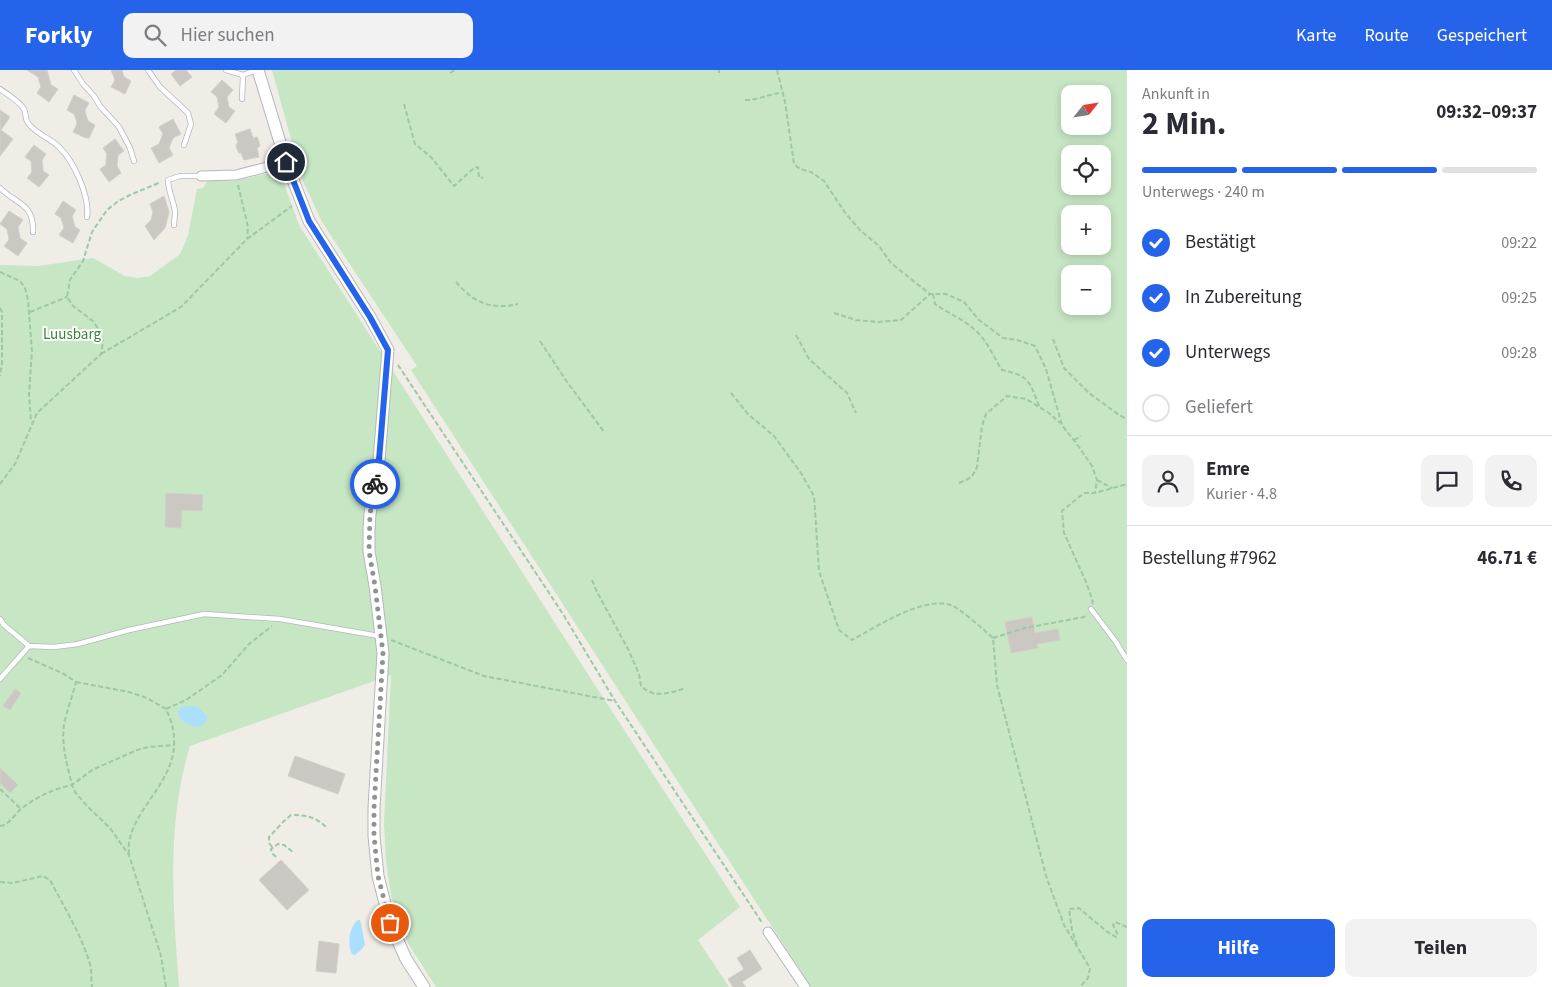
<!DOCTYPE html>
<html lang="de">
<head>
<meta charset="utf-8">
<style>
	body { margin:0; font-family:"Source Sans 3",sans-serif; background:#f2f2f3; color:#2b2b33; height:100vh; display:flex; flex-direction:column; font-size:19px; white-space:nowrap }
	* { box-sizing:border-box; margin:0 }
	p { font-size:16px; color:#7c7c81 }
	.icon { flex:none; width:28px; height:28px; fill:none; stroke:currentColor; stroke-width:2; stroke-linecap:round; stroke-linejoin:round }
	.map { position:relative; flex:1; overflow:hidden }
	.side { display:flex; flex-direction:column; background:#fff; width:425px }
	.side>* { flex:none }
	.needle { width:32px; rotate:60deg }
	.tools { position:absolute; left:1061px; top:15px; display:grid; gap:10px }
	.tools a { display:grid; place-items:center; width:50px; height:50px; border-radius:10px; background:#fff; box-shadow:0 2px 8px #0003; font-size:25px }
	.pin { position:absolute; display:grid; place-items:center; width:42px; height:42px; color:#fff; margin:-21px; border:2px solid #fff; border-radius:50%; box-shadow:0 1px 5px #0007 }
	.courier { position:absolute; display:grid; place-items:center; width:50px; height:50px; margin:-25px; border:4px solid #2563eb; border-radius:50%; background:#fff; color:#222; box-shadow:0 1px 6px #0007 }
	.head em { font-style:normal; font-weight:700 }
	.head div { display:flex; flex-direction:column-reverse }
	.head { display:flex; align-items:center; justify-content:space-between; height:85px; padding:0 15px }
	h1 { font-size:32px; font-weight:700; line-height:38px }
	.bar { display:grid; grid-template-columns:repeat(4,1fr); gap:8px 5px; align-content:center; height:60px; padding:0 15px }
	.bar i { height:6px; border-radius:4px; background:#e1e1e2 }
	.bar .on { background:#2563eb }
	.bar p { grid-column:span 4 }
	.line { display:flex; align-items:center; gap:12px; padding:0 15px; border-top:1px solid #e1e1e2 }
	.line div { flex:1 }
	.round { display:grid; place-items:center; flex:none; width:52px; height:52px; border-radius:10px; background:#f2f2f3 }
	ol { padding:0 15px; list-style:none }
	li { display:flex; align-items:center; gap:15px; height:55px }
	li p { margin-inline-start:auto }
	li .icon { padding:5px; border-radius:50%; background:#2563eb; color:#fff; stroke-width:4 }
	li:last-child { color:#7c7c81 }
	li i { width:28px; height:28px; border:2px solid #e1e1e2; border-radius:50% }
	.button { display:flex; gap:10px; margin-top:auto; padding:10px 15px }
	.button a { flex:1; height:58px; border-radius:10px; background:#2563eb; color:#fff; font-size:20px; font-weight:700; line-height:58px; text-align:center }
	.button a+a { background:#f2f2f3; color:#2b2b33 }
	header { display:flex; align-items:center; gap:30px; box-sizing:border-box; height:70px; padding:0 25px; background:#2563eb; color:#fff }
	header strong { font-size:24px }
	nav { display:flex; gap:28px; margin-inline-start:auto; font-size:18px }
	.search { width:350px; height:45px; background:#f2f2f3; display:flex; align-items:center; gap:12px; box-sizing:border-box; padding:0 18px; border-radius:10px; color:#7c7c81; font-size:19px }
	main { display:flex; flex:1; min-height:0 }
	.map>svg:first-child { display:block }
</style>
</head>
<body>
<header>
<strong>Forkly</strong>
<div class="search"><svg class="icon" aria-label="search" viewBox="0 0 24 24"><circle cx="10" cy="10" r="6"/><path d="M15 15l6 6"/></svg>Hier suchen</div>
<nav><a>Karte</a><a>Route</a><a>Gespeichert</a></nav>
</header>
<main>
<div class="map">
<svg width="1127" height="917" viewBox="0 0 1127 917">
	<rect width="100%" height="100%" fill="#f0ede7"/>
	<!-- green -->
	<path fill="#c7e6c4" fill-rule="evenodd" d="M272 0H1127V917H811L411 300 417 296 322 152 302 109ZM1070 24H1102V56H1070ZM1070 84H1102V116H1070ZM1070 144H1102V176H1070ZM1070 204H1102V236H1070Z
		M276 102 281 104 282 108 299 155 602 626 740 837 698 870 729 917H436L409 875 397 847 391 825 386 791 384 753 391 605 190 676C166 755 173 836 179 917H0V195L38 196 93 188 125 206 138 208 150 206 179 185 183 178 188 165 197 119 203 118 207 111H233Z"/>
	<!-- water -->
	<path fill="#aae0fd" d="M184 636 198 637 207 646V650L202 656C191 658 181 653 177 641Z
		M358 850H360L361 853 365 875 361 880 355 885 352 884C347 874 349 857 358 850Z"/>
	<!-- building -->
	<path fill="#cbc8c3" stroke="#d5cec5" d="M27 0H47L51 15 58 19 49 32 37 23 41 17 38 7Z
		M111 0H122L124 7 131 11 125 24 111 17 115 10Z
		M176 0H186L192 7 180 16 171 4Z
		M222 10 233 20 227 27 229 37 235 41 226 53 214 44 219 37 217 27 211 22Z
		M74 25 89 33 85 40 86 45 88 51 95 55 89 68H86L73 62 77 54 76 49 74 44 67 40Z
		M0 40 10 47 1 60 13 69 0 86Z
		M173 49 181 64 173 68 169 78 173 85 159 93 151 78 159 74 163 64 159 57Z
		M250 59 253 68 257 67 259 72 260 76 257 78 259 87 244 90 241 83H239L237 79 236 75 238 72 235 64Z
		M115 69 124 81 118 85 117 96 121 103 109 112 100 99 106 95V90L107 84 103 78Z
		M34 75 46 84 42 90 43 101 49 105 39 117 27 108 32 102 31 91 25 87Z
		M164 126 169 142 165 158 154 170 145 156 151 150 153 142 150 134Z
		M63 131 76 140 72 146 75 157 80 160 73 173 59 165 64 158 61 148 55 144Z
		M9 141 23 150 18 157 20 168 27 173 18 186 4 176 9 170 8 164 7 159 0 154Z
		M166 423 203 425 202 441 182 440 181 458 165 457Z
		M1032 547 1035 563 1058 559 1060 570 1037 574 1038 578 1011 583 1005 552Z
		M15 619 21 623 10 640 3 636Z
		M295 686 345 704 338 724 288 706Z
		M0 698 18 715 10 723 0 713Z
		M281 790 309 820 287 840 259 810Z
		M319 871 339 874 336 903 316 901Z
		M750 880 762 899 742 912 746 917H733L728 909 744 899 737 888Z"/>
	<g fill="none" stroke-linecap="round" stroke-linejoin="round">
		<!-- service casing -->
		<g stroke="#b4b7bb" stroke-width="6">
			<path id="service" d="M74 0 83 14 94 26 100 36 119 57 130 78 134 91
				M148 0 160 17 188 43 191 54 184 75
				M226 0 243 5 256 0
				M0 19C8 25 18 30 24 39 26 43 25 49 28 53 36 64 50 68 59 77 74 91 90 127 87 147
				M242 29 243 5
				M0 118C16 134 34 133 33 162
				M174 155C174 151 175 146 175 142 174 131 168 121 168 110L180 106H201
				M1091 539 1116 572 1127 590
				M0 549 3 554 29 576 54 577 78 574 129 560 204 544 280 549 379 566
				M0 609 29 576"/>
		</g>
		<!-- minor casing -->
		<g stroke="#b4b7bb" stroke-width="11">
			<path id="minor" d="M201 106 236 105 286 92
				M768 862 805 917"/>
		</g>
		<!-- tertiary casing -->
		<g stroke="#b4b7bb" stroke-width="13">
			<path id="tertiary" d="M258 0 286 92 309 151 370 247 388 280 379 390 370 444 369 460V481L375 516 383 583 374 738V766L378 806 390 853 406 889 424 917"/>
		</g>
		<!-- path -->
		<path stroke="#9dc8a6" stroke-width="2" stroke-dasharray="5 2.5" stroke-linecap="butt" d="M777 0 785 32 794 94 800 99 811 102 824 111 846 144 861 161 879 176 891 193 921 217 930 224H946L964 232 979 250 1003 268 1017 270 1035 276 1046 299 1062 355 1079 377 1092 396 1097 410 1095 423
			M450 3 455 0
			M719 3V0
			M745 30C759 30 768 24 782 23
			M404 34 415 74 431 87 454 116 474 98 478 97 479 107 483 108
			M238 115 248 157 247 169
			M0 202 20 211 25 218 28 230 32 281 29 324 31 352
			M456 212C474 233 491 240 518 234
			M933 224 935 234C949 244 966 250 978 263 989 274 994 288 1002 300 1030 306 1029 311 1039 336
			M0 238 2 242V293L0 306
			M30 242 67 227
			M834 243 856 250 878 252 901 250 930 224
			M796 265 809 289 847 323 856 343
			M1053 269 1064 298 1089 323 1119 345 1127 349
			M540 271 567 312 605 363
			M101 284 181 237 247 169 292 136
			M398 295 563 544 615 631 763 854
			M731 323 748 344 774 366 801 403 814 426 819 501 839 560 852 570C876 557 923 526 951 535 961 539 984 560 993 568L997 615 1046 806 1064 855 1090 898 1088 908 1080 917
			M1074 370 1081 366
			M1097 410 1112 418
			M959 413C969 409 973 407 977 397L982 356 986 344 1007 326 1026 329 1049 343 1060 353
			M0 414 15 394 37 343 101 284 103 272 101 263 93 251 73 236 67 227 70 210 83 191 92 162 107 140 117 132 130 125 161 112
			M592 510 596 520 628 579 639 604 641 616C654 629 670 623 686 618
			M1092 534 1093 532 1086 512 1064 463 1062 441 1084 423H1095L1127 414
			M993 568 1025 558 1084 547 1087 544
			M391 570 484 606 615 631
			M28 588 62 603 76 612C73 625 68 637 65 650 60 672 67 694 72 715L92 700 137 680 148 677 174 675
			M76 612 129 622 147 628 166 639C170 648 174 658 174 668 177 708 139 733 130 768 128 773 129 779 129 784
			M166 639 186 630 222 605 249 574 272 556
			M0 719 21 739
			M0 756C9 755 14 745 21 739 36 727 53 719 72 715L75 722 88 737 110 758 129 785 161 886 166 917
			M272 777 269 773V767L284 751 291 745C307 745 316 747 327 758
			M276 787 272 783 271 779 278 774 284 775 293 782
			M0 812 13 813 43 806 50 810C64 837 81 864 90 894 92 901 91 910 92 917
			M1077 875 1072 860 1069 839 1079 838 1106 861 1116 867 1118 865 1113 855 1115 852 1127 857"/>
		<!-- service -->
		<use href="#service" stroke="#fff" stroke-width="4.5"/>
		<!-- minor -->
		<use href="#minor" stroke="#fff" stroke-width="9"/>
		<!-- tertiary -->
		<use href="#tertiary" stroke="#fff" stroke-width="11"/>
	</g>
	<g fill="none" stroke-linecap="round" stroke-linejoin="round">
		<!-- done -->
		<path stroke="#919393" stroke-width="5" stroke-dasharray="0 9" d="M375 414 370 444 369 481 375 516 383 583 374 738V766L378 806 390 853"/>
		<!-- route -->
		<path stroke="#2563eb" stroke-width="6" d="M286 92 309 151 370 247 388 280 379 390 375 414"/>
	</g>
	<g text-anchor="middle" stroke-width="4" stroke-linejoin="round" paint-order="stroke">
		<!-- park labels -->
		<g font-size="15" fill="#3b8437" stroke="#fff">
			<text x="72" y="269">Luusbarg</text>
		</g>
	</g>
</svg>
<div class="tools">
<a><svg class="needle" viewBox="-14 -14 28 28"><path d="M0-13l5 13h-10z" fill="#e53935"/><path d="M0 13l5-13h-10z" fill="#7c7c81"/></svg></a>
<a><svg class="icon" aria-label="locate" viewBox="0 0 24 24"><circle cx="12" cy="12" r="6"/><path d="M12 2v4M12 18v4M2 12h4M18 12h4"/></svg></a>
<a>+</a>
<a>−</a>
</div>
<div class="pin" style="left:390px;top:853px;background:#ea580c"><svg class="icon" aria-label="bag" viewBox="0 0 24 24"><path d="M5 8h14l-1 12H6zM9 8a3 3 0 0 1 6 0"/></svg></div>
<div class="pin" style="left:286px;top:92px;background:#1f2937"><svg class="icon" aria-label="home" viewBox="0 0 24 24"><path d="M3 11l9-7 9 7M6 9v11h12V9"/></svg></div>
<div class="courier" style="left:375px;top:414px"><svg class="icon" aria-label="bike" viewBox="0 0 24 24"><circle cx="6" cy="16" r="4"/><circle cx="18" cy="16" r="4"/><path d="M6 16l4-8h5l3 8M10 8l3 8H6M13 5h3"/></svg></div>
</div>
<section class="side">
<div class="head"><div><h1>2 Min.</h1><p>Ankunft in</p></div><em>09:32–09:37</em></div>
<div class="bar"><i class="on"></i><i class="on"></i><i class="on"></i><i></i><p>Unterwegs · 240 m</p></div>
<ol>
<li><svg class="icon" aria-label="check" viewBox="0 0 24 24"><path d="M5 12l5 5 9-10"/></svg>Bestätigt<p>09:22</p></li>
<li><svg class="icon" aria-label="check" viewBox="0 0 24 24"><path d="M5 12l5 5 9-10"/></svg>In Zubereitung<p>09:25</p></li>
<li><svg class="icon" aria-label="check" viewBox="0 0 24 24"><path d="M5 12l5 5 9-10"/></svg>Unterwegs<p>09:28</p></li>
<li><i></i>Geliefert</li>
</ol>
<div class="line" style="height:90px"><a class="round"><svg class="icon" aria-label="person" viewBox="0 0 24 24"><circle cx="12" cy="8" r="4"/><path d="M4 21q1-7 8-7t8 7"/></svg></a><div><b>Emre</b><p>Kurier · 4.8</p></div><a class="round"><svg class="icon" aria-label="chat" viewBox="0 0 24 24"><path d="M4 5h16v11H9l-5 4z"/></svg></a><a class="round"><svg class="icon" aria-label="phone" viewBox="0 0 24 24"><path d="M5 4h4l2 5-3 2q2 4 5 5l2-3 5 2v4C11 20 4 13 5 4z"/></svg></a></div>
<div class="line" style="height:65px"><div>Bestellung #7962</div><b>46.71 €</b></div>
<div class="button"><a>Hilfe</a><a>Teilen</a></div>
</section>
</main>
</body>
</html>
